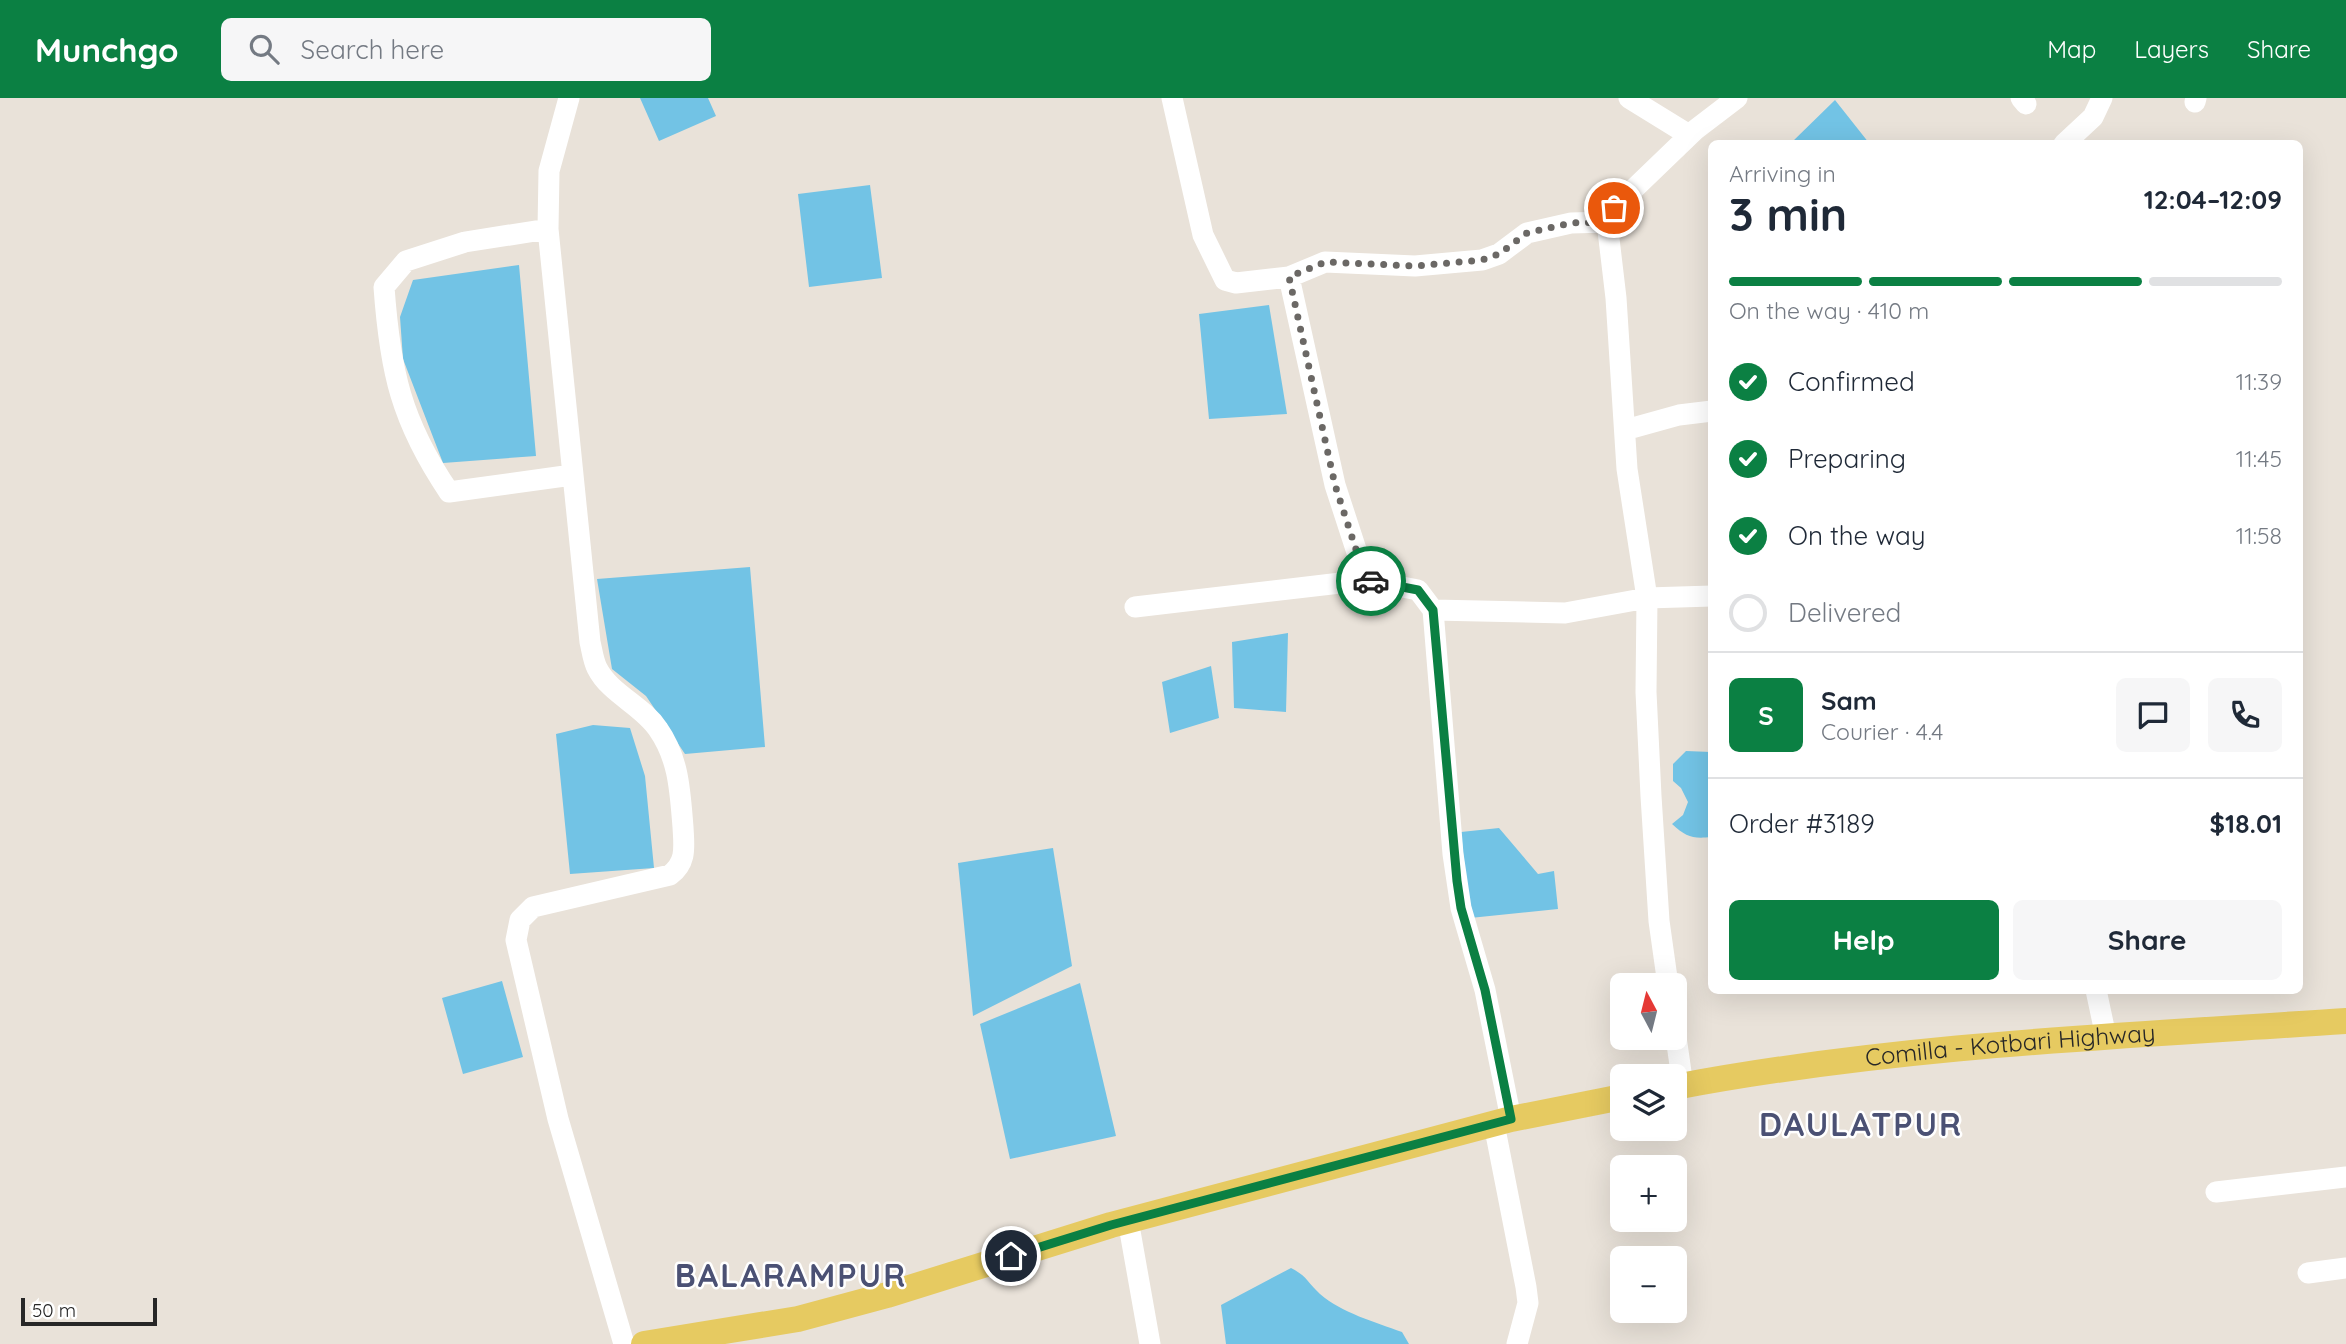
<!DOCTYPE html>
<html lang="en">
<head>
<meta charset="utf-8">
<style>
	body { margin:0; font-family:Quicksand,sans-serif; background:#f6f6f7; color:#1f2937; height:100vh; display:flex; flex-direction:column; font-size:26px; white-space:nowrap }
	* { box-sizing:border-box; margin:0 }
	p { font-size:23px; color:#747a83 }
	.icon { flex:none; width:38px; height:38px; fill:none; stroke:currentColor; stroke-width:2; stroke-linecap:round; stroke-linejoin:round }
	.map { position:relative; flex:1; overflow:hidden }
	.details { position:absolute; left:1708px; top:42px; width:595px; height:854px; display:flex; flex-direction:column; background:#fff; border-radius:10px; box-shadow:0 7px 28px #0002 }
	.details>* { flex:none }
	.needle { width:46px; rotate:353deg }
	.tools { position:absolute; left:1610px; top:875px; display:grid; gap:14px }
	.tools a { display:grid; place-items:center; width:77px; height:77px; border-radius:10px; background:#fff; box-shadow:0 7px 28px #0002; font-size:35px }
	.scale { position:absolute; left:21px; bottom:18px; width:136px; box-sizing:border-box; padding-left:7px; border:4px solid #272727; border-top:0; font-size:19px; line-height:24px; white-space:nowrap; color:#272727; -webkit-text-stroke:5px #fff; paint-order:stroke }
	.pin { position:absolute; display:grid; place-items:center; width:60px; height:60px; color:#fff; margin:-30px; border:4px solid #fff; border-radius:50%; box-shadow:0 2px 7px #0007 }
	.courier { position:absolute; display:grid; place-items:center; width:70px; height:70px; margin:-35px; border:5px solid #0b8043; border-radius:50%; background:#fff; color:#222; box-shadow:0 2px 9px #0007 }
	.overview em { font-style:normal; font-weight:800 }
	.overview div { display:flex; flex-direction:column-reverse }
	.overview { display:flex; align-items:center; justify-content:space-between; height:119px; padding:0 21px }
	h1 { font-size:46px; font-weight:800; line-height:52px }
	.bar { display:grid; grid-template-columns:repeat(4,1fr); gap:10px 7px; align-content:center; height:84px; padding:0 21px }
	.bar i { height:9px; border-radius:5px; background:#e0e1e3 }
	.bar .on { background:#0b8043 }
	.bar p { grid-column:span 4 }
	.line { display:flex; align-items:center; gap:18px; padding:0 21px; border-top:2px solid #e0e1e3 }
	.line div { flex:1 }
	.round { display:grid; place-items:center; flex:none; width:74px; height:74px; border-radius:10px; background:#f6f6f7 }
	ol { padding:0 21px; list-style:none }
	li { display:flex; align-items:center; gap:21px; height:77px }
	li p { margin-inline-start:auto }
	li .icon { padding:7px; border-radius:50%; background:#0b8043; color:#fff; stroke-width:4 }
	li:last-child { color:#747a83 }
	li i { width:38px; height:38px; border:4px solid #e0e1e3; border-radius:50% }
	.button { display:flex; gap:14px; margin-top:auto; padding:14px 21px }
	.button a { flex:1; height:80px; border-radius:10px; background:#0b8043; color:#fff; font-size:28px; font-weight:800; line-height:80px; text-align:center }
	.button a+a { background:#f6f6f7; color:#1f2937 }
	header { display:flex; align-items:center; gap:42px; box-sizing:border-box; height:98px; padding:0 35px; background:#0b8043; color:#fff }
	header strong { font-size:33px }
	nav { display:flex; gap:38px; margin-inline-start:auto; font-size:24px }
	.search { width:490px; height:63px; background:#f6f6f7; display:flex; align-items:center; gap:18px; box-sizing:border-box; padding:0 24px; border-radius:10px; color:#747a83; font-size:26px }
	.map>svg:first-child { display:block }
</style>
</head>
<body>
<header>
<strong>Munchgo</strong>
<div class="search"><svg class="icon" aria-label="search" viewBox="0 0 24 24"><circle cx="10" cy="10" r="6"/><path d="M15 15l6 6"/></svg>Search here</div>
<nav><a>Map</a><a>Layers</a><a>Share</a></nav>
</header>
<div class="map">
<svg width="2346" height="1246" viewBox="0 0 2346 1246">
	<rect width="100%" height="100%" fill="#e9e2d9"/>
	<!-- water -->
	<path fill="#72c3e5" d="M640 0H708L716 18 659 43Z
		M1835 2 1869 45H1791Z
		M870 87 882 180 809 189 798 96Z
		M519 167 536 358 443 365 403 261 400 219 413 182Z
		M1269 207 1287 316 1209 321 1199 216Z
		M750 469 765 649 685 656 646 598 612 571 597 481Z
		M1288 535 1286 614 1234 610 1232 544Z
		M1211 568 1219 620 1170 635 1162 584Z
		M593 627 630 630 645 678 654 770 570 776 556 636Z
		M1686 653 1711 654V739C1693 741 1686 739 1672 726L1683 717 1688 704 1681 690 1673 683V666Z
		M1499 730 1538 776 1554 773 1558 811 1470 820 1461 734Z
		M1053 750 1072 868 973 918 958 765Z
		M502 883 523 959 463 976 442 900Z
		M1080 885 1116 1038 1010 1061 980 926Z
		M1291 1170C1307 1178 1308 1185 1320 1196 1342 1215 1375 1224 1402 1234L1409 1246H1226L1221 1207Z"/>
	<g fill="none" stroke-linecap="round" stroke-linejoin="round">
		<!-- minor -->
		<path stroke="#fff" stroke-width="21" d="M569 0 549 73 548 131 590 544C592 552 593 562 597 570 610 596 642 607 658 631 679 661 680 693 683 729 684 749 687 764 670 777L533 809 520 822 516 842 558 1021 624 1246
			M1172 0 1203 137 1225 182 1236 185 1289 179 1325 164 1415 168 1482 162 1499 156 1527 135 1571 125 1607 124
			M1629 0 1689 37
			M2021 0 2026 6
			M2195 4 2196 0
			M2064 46 2093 19 2102 0
			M548 131 465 144 406 163 384 189C390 273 401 323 449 394L572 377
			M1289 179 1335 387 1366 482 1418 492 1433 512 1565 515 1647 500 1712 498
			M1625 332 1679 317 1712 313
			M1135 509 1366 482
			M1433 512 1453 756 1461 810 1485 892 1511 1021
			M1668 887 1659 823 1651 698 1646 594 1647 500 1627 371 1616 200 1607 124 1614 110 1695 32 1737 0
			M2096 892 2106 939
			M1675 932 1683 988
			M1494 1026 1526 1189 1528 1205 1517 1246
			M2216 1094 2346 1079
			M1128 1122 1150 1246
			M2308 1175 2346 1170"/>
		<!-- major -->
		<g stroke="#e6ca61" stroke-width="26">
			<path id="s1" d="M1675 989C1896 947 2122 938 2346 923"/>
			<path d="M644 1246 798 1221 887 1197 1111 1127 1511 1021 1622 999"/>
		</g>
	</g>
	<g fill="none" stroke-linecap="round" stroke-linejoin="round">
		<!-- done -->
		<path stroke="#6b6865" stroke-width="7" stroke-dasharray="0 12.6" d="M1371 483 1366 482 1335 387 1289 179 1325 164 1415 168 1482 162 1499 156 1527 135 1571 125 1607 124 1614 110"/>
		<!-- route -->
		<path stroke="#0b8043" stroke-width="9" d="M1011 1158 1111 1127 1511 1021 1485 892 1461 810 1457 783 1433 512 1418 492 1371 483"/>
	</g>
	<g text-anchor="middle" stroke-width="5" stroke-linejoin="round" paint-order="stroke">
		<!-- street labels -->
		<g font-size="24" fill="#272727" stroke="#fff">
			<text dy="8" stroke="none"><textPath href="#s1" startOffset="338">Comilla - Kotbari Highway</textPath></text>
		</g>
		<!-- district labels -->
		<g font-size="32" font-weight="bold" letter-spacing="2" fill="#4b5174" stroke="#fff">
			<text x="1861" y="1038">DAULATPUR</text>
			<text x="791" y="1189">BALARAMPUR</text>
		</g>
	</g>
</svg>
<div class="tools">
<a><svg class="needle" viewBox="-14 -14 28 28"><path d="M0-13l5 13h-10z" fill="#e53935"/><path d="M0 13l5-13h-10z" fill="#747a83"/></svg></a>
<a><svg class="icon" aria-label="layers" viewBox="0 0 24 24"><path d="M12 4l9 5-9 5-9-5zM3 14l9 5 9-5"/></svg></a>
<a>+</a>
<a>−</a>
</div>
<div class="scale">50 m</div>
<div class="pin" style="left:1614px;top:110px;background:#ea580c"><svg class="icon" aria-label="bag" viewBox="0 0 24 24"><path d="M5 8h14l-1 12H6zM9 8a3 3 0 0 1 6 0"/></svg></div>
<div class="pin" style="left:1011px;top:1158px;background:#1f2937"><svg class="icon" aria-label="home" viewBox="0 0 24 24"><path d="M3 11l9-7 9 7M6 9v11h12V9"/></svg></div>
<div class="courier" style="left:1371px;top:483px"><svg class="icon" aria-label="car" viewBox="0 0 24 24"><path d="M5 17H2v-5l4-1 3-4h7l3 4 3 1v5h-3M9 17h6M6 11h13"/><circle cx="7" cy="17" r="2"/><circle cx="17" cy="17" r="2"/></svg></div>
<section class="details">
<div class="overview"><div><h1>3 min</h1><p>Arriving in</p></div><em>12:04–12:09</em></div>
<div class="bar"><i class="on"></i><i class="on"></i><i class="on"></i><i></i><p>On the way · 410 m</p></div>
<ol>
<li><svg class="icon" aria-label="check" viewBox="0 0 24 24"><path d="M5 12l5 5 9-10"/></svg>Confirmed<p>11:39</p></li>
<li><svg class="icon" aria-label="check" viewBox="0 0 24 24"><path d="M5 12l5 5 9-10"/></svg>Preparing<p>11:45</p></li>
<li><svg class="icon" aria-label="check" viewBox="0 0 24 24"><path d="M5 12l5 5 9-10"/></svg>On the way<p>11:58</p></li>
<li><i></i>Delivered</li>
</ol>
<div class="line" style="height:126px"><b class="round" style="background:#0b8043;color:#fff">S</b><div><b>Sam</b><p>Courier · 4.4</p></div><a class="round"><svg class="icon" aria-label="chat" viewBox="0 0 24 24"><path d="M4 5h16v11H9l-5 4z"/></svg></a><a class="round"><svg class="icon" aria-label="phone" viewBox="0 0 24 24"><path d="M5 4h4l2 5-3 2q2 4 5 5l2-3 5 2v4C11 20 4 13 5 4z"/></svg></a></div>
<div class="line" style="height:91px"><div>Order #3189</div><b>$18.01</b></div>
<div class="button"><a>Help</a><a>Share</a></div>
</section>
</div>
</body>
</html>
